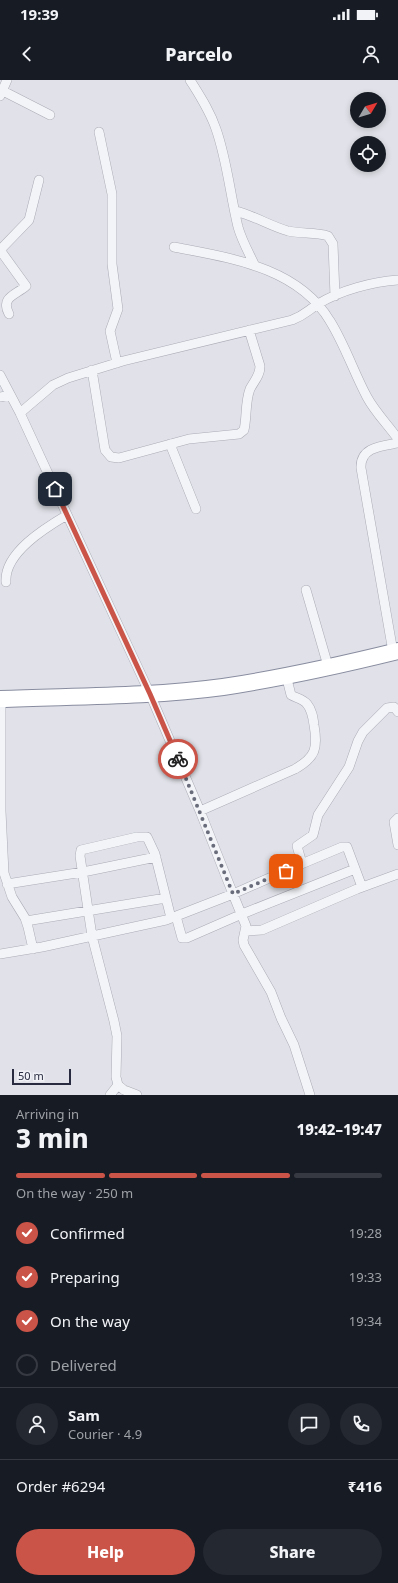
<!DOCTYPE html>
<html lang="en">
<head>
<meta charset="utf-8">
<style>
	body { margin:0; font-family:"Noto Sans",sans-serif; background:#242831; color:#f1f3f6; height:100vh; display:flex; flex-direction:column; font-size:15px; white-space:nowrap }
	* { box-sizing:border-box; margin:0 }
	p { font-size:13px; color:#9ea1a6 }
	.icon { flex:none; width:22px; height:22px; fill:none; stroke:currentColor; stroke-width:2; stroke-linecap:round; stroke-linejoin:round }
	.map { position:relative; height:1015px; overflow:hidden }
	.panel { display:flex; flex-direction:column; background:#171b24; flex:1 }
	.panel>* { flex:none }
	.needle { width:26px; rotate:52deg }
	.controls { position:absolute; left:350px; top:12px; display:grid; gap:8px }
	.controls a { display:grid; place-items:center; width:36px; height:36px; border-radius:50%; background:#171b24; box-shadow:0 2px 6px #0003; font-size:20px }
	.scale { position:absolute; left:12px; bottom:10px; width:59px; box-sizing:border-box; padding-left:4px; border:2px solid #292c40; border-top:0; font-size:11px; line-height:14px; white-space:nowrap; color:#292c40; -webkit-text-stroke:3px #f0f1f7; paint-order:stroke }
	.pin { position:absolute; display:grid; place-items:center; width:34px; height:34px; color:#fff; margin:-17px; border-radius:8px; box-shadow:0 2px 6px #0006 }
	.courier { position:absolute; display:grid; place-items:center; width:40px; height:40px; margin:-20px; border:3px solid #cb5448; border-radius:50%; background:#fff; color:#222; box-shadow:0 1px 5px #0007 }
	.summary em { font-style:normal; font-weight:800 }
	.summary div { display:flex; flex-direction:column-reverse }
	.summary { display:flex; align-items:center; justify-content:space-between; height:68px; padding:0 16px }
	h1 { font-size:26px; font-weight:800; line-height:30px }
	.bar { display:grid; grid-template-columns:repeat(4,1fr); gap:6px 4px; align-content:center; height:48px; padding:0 16px }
	.bar i { height:5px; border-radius:3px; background:#363941 }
	.bar .current { background:#cb5448 }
	.bar p { grid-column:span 4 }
	.line { display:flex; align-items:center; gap:10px; padding:0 16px; border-top:1px solid #363941 }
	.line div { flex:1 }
	.round { display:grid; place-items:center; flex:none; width:42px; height:42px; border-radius:21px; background:#242831 }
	ol { padding:0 16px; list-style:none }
	li { display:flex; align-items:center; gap:12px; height:44px }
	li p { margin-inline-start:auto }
	li .icon { padding:4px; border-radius:50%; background:#cb5448; color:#fff; stroke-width:4 }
	li:last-child { color:#9ea1a6 }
	li i { width:22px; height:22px; border:2px solid #363941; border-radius:50% }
	.action { display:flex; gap:8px; margin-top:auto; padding:8px 16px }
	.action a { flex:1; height:46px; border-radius:24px; background:#cb5448; color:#fff; font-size:16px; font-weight:800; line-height:46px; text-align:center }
	.action a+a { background:#242831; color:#f1f3f6 }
	.status { display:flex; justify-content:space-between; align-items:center; height:28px; padding:0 20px; background:#171b24; direction:ltr }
	.status svg { height:11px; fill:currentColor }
	header { display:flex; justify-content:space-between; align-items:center; height:52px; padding:0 16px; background:#171b24; font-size:18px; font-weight:800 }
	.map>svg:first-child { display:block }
</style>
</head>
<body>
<div class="status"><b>19:39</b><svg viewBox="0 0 49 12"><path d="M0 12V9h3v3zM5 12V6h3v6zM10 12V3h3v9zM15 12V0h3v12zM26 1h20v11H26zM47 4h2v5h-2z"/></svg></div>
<header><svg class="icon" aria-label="back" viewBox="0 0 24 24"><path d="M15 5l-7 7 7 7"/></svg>Parcelo<svg class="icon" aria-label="person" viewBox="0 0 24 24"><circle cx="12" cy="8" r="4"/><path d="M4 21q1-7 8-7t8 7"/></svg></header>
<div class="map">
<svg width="398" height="1015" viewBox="0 0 398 1015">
	<rect width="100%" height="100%" fill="#e1e2e9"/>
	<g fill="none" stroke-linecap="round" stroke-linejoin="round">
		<!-- street casing -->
		<g stroke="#aaabb6" stroke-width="10">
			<path id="street" d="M190 0C200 16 210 31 216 49 227 80 230 114 238 147 242 161 249 173 255 186
				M3 11 50 35
				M0 16 7 0
				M99 52 112 114V184L118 229 110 251 117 283
				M235 131C253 135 270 146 288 151 301 154 315 152 328 156L333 164 335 216
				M174 167C230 178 298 187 330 241 345 265 354 293 367 317 375 332 388 345 398 359
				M9 234C0 217 16 215 26 206L0 170 29 140 39 100
				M92 290 105 370 111 377 119 378 189 359 239 354 244 350C247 337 245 322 250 309 254 301 260 296 260 286L249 250
				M0 295 20 333 150 614 200 731 233 814 166 840 42 867 0 874
				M0 317 10 315
				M20 333 53 305 68 298 123 281 292 240C305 235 307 231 318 224 341 210 372 202 398 200
				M170 364 196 429
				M6 502C4 473 45 448 67 435
				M306 510 328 586
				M393 572 361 388C360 367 382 366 398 363
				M1 619V731L4 793 12 817 25 838 28 847 33 869
				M200 731 295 689C316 677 318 668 314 645 313 637 312 630 307 624 303 619 296 618 291 615L286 595
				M398 738 394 742 398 765
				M299 785 342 767H347L362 807
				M7 804 83 792 156 777
				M176 836 182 858H187L242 834 355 789
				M26 841 166 818
				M246 851 262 850 357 809 398 794
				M110 1015 118 1005
				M137 1015 124 1010 118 1005 116 997 117 956 114 941 92 856 80 776 81 770 137 757H147L155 774 171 838
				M310 1015 294 965 281 938 271 912 244 865 243 860 246 846 233 814 299 785 301 780 297 766 313 755 318 735 349 687 358 661 363 652 387 628 394 627 398 632"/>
		</g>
		<!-- highway casing -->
		<g stroke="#888c9f" stroke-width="18">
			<path id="highway" d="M0 619C74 616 149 617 223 607 282 598 341 585 398 571"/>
		</g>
		<!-- street -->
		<use href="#street" stroke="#f3f4f7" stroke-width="9"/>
		<!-- highway -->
		<use href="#highway" stroke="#fff" stroke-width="16"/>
	</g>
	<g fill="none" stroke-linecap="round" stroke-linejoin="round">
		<!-- done -->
		<path stroke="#696c7b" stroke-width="4" stroke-dasharray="0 7.2" d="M178 679 233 814 286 791"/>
		<!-- route -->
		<path stroke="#cb5448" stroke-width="5" d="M55 409 150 614 178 679"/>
	</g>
</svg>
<div class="controls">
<a><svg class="needle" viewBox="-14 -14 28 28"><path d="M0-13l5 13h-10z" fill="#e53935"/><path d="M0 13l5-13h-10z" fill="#9ea1a6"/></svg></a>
<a><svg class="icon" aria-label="locate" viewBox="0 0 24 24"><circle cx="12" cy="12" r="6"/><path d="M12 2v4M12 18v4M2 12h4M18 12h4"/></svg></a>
</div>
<div class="scale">50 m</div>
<div class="pin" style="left:286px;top:791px;background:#ea580c"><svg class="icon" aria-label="bag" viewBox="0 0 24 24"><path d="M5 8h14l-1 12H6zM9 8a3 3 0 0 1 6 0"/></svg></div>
<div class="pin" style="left:55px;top:409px;background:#1f2937"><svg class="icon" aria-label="home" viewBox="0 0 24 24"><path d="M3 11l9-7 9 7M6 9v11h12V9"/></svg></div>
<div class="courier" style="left:178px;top:679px"><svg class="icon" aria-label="bike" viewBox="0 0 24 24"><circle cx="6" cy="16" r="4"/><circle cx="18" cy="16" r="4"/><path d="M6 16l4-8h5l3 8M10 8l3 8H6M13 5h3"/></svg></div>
</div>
<section class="panel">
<div class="summary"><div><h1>3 min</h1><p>Arriving in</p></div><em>19:42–19:47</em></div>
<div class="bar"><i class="current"></i><i class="current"></i><i class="current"></i><i></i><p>On the way · 250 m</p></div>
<ol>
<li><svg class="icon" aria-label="check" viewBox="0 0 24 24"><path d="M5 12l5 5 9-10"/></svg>Confirmed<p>19:28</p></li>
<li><svg class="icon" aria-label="check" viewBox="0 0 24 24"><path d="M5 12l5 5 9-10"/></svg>Preparing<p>19:33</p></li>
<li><svg class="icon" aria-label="check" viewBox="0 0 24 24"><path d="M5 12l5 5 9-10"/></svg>On the way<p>19:34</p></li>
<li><i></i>Delivered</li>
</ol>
<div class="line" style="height:72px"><a class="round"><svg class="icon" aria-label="person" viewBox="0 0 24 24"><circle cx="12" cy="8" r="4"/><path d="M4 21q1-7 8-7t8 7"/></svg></a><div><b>Sam</b><p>Courier · 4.9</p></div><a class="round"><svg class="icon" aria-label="chat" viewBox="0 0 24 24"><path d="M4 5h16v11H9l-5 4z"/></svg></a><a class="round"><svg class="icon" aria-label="phone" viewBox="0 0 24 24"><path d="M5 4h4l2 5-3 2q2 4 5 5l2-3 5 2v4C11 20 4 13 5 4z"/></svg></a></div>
<div class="line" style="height:52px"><div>Order #6294</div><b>₹416</b></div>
<div class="action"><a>Help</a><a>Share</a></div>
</section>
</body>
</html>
